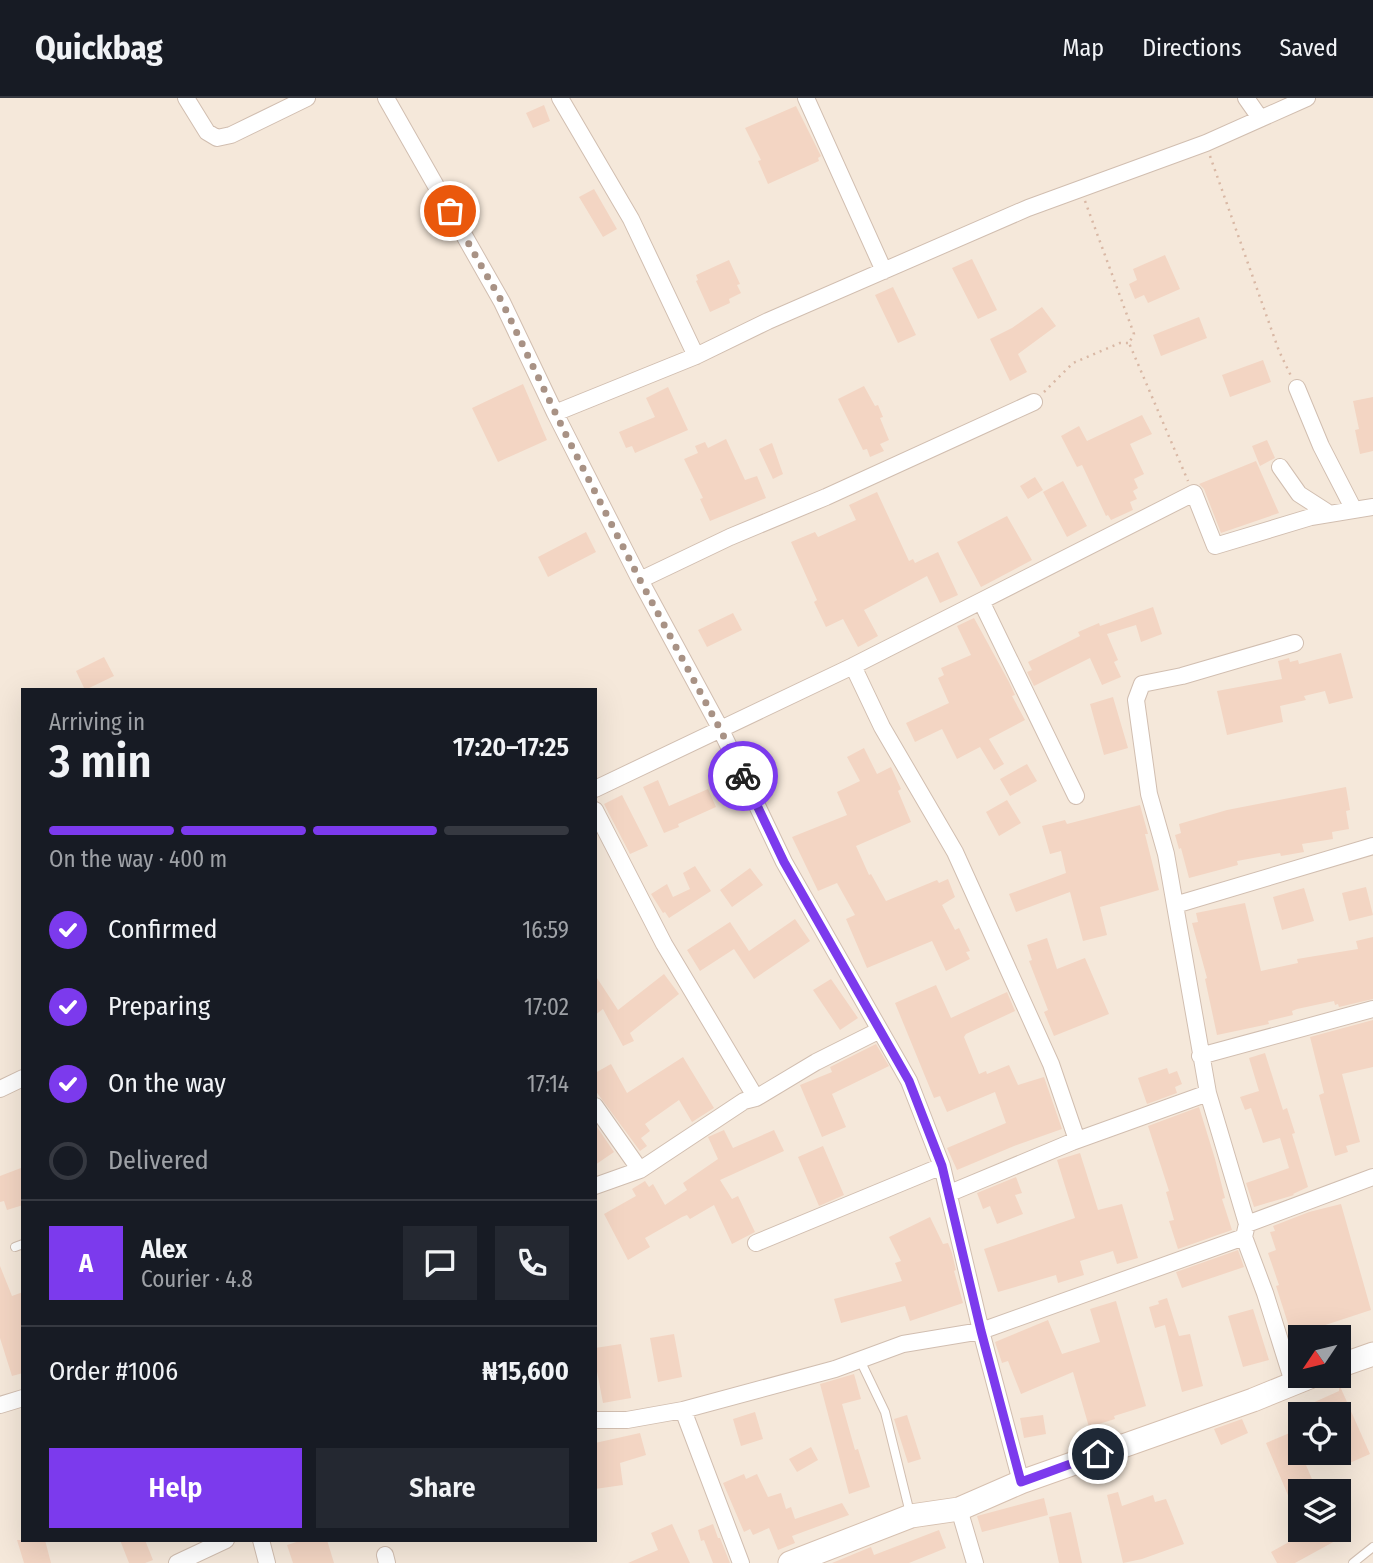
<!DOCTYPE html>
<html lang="en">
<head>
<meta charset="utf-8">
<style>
	body { margin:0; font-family:"Fira Sans Condensed",sans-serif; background:#242831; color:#f1f3f6; height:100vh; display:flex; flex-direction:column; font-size:26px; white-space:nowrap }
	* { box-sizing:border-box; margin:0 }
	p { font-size:23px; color:#9ea1a6 }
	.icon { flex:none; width:38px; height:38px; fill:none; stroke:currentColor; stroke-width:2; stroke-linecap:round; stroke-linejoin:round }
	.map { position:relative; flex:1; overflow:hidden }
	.panel { position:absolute; left:21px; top:590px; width:576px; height:854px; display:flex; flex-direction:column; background:#171b24; border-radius:0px; box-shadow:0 7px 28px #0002 }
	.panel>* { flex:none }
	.needle { width:46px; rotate:235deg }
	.buttons { position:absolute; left:1288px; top:1227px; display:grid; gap:14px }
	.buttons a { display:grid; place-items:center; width:63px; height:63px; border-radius:0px; background:#171b24; box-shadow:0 7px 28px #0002; font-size:35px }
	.pin { position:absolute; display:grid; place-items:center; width:60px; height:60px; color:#fff; margin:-30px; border:4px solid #fff; border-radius:50%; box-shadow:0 2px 7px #0007 }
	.courier { position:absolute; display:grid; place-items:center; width:70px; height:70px; margin:-35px; border:5px solid #7c3aed; border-radius:50%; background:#fff; color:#222; box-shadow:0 2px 9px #0007 }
	.overview em { font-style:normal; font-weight:600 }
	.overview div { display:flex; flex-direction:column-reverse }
	.overview { display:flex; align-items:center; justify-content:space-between; height:119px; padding:0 28px }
	h1 { font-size:46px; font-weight:600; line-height:52px }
	.bar { display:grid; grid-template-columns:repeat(4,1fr); gap:10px 7px; align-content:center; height:84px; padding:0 28px }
	.bar i { height:9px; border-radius:5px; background:#363941 }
	.bar .active { background:#7c3aed }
	.bar p { grid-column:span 4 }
	.line { display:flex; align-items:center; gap:18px; padding:0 28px; border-top:2px solid #363941 }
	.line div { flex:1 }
	.round { display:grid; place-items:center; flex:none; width:74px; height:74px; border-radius:0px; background:#242831 }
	ol { padding:0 28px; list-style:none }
	li { display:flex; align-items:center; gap:21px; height:77px }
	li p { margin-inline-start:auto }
	li .icon { padding:7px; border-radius:50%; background:#7c3aed; color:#fff; stroke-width:4 }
	li:last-child { color:#9ea1a6 }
	li i { width:38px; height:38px; border:4px solid #363941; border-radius:50% }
	.cta { display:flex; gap:14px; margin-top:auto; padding:14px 28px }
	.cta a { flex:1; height:80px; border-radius:0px; background:#7c3aed; color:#fff; font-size:28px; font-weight:600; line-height:80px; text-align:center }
	.cta a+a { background:#242831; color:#f1f3f6 }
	header { display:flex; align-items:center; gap:42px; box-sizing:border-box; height:98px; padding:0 35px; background:#171b24; border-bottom:2px solid #363941 }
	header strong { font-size:33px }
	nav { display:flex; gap:38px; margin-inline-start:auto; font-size:24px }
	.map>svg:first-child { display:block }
</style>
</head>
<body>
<header>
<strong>Quickbag</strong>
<nav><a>Map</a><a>Directions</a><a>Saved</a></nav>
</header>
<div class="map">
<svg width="1373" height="1465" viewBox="0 0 1373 1465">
	<rect width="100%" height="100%" fill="#fdf6ec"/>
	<!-- residential -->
	<path fill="#f5e8da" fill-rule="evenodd" d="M0 0H1373V1465H0ZM23 592H595V1442H23ZM1300 1239H1339V1278H1300ZM1300 1316H1339V1354H1300ZM1300 1393H1339V1432H1300Z"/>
	<!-- building -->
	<path fill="#f3d5c3" d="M544 7 550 23 533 30 526 15Z
		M796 8 821 58 818 60 819 63 768 86 758 63 761 62 745 30Z
		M594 91 617 131 603 139 579 99Z
		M1165 157 1180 191 1148 205 1144 197 1135 201 1129 186 1137 182 1133 171Z
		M972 161 997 212 978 221 952 170Z
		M729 162 740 186 737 187 741 195 729 201 730 205 710 214 696 183 698 182 696 177Z
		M893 189 916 237 898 245 875 197Z
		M1042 209 1056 228 1018 256 1027 274 1010 283 990 241 1012 230Z
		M1199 219 1207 240 1161 258 1153 237Z
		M1263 262 1271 284 1230 299 1222 277Z
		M523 286 547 342 498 364 472 310Z
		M864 288 875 308 878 307 883 319 880 320 889 342 880 346 884 353 870 359 867 351 863 352 838 301Z
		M668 289 688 332 635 355 632 348 626 350 619 334 655 319 646 300Z
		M1373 299V353L1360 356 1355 332 1359 331 1353 303Z
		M1142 317 1152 336 1130 346 1144 376 1134 381 1138 390 1133 393 1137 401 1130 404 1133 412 1111 422 1108 417 1106 418 1082 367 1077 369 1061 338 1079 328 1087 343Z
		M726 341 745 382 757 378 766 400 710 423 700 401 703 400 684 361 698 355 695 348 705 344 708 350Z
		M1267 342 1275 360 1260 368 1252 348Z
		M772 345 783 376 773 381 759 351Z
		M1256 363 1279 415 1221 435 1204 391 1199 386Z
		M1035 379 1043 392 1028 401 1020 388Z
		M1063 383 1087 428 1067 439 1043 394Z
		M877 394 909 463 913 461 915 465 938 454 958 497 940 505 927 478 864 512 878 538 858 549 843 521 826 529 814 504 817 502 791 444 815 434 818 439 856 422 849 407Z
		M1007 418 1032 462 981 489 957 444Z
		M586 434 596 454 548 479 538 459Z
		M1153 509 1162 536 1141 544 1136 527 1107 536 1118 562 1114 564 1121 579 1102 587 1090 560 1034 588 1027 574 1032 572 1028 564 1080 538 1078 534 1099 525 1100 528Z
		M733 515 742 532 707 549 698 532Z
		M974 520 1009 584 1015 597 1012 598 1025 622 989 641 1004 666 994 672 980 649 957 661 942 631 915 644 906 625 949 605 938 580 944 577 941 570 971 557 957 528Z
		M1341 555 1353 600 1329 606 1325 593 1304 598 1306 602 1280 608 1283 624 1227 637 1217 593 1282 581 1278 563 1289 560 1290 564 1298 562 1299 566Z
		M104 559 114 578 85 592 76 573Z
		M1113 599 1128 650 1104 657 1090 606Z
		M864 650 877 676 891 669 901 691 898 693 911 724 856 748 869 777 871 776 886 803 937 782 939 785 948 781 955 799 942 807 955 832 959 830 970 853 966 854 970 861 946 873 932 843 867 870 846 821 855 817 837 785 818 793 792 739 847 717 837 694 860 683 847 659Z
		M1027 666 1037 683 1010 698 1000 681Z
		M658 682 669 708 708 691 716 709 678 726 679 729 664 735 643 689Z
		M1346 689 1350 712 1346 713 1349 731 1332 734 1333 741 1302 746 1304 754 1281 758 1280 755 1237 763 1238 767 1189 780 1181 750 1179 751 1175 737 1181 735 1179 726 1227 712Z
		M622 697 648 748 630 756 604 706Z
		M1007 702 1021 725 999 738 986 714Z
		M1140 707 1148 736H1145L1159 792 1100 809 1107 837 1083 843 1070 794 1016 814 1009 796 1066 775 1061 753 1050 756 1042 728 1065 722 1067 726Z
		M695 768 711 793 669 820 665 814 663 815 651 796 667 786 673 799 690 791 683 775Z
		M750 770 763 787 732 809 720 792Z
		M1366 789 1373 817 1349 823 1342 795Z
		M1304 790 1314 823 1282 832 1273 799Z
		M1245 805 1261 873 1298 865 1297 861 1358 851 1356 843 1373 839V901L1339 909 1338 906 1335 907 1334 903 1297 911 1292 913 1293 917 1268 923 1269 926 1217 937 1205 881 1207 880 1192 825 1198 824 1196 815Z
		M795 821 810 843 754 881 734 851 700 873 687 852 730 824 749 853Z
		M1047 840 1057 871 1085 860 1109 916 1054 938 1044 914 1048 912 1029 863 1032 862 1027 847Z
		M664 876 679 896 630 935 634 943 623 948 603 911 595 917V877L618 912Z
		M831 881 858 920 840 932 813 892Z
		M936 887 951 920 1007 894 1015 913 966 936 964 939 979 976 986 973 987 976 1009 967 1018 987 1044 979 1062 1031 1014 1048 957 1072 947 1050 1006 1025 995 994 947 1014 940 998 934 1000 895 905Z
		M1373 922V969L1342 976 1360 1044 1346 1048 1348 1054 1335 1058 1319 997 1324 995 1310 939Z
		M876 946 889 968 832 996 846 1029 822 1039 800 987 832 974 830 969Z
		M1265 955 1283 1012 1287 1010 1295 1035 1292 1036 1308 1089 1293 1096 1294 1097 1254 1109 1246 1085 1289 1070 1280 1040 1263 1045 1251 1010 1245 1012 1240 999 1259 993 1249 960Z
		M683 959 714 1010 692 1024 679 1002 645 1026 650 1033 641 1040 647 1048 640 1053 595 992V975L611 966 627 995Z
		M1167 970 1169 976 1177 973 1182 986 1175 989 1177 995 1147 1006 1138 980Z
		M1199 1009 1215 1061 1225 1100 1222 1101 1232 1132 1178 1151 1169 1123 1174 1122 1166 1094 1169 1093 1148 1028Z
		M595 1026 614 1054 595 1067Z
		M724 1032 733 1050 774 1032 784 1053 720 1082 732 1101 738 1098 755 1134 732 1146 714 1107 690 1121 687 1117 682 1119 645 1140 650 1149 628 1162 604 1116 636 1098 632 1091 645 1083 649 1089 653 1086 665 1107 687 1092 683 1085 718 1061 708 1039Z
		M823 1048 844 1097 819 1108 798 1059Z
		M1080 1055 1098 1112 1122 1106 1138 1160 1117 1166 1113 1153 1080 1163 1084 1177 1058 1185 1056 1177 998 1194 984 1151 1075 1120 1057 1062Z
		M21 1070 23 1107 7 1112 4 1103 0 1104V1078Z
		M1016 1079 1022 1095 1015 1097 1023 1116 997 1126 990 1108 983 1111 977 1095Z
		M1341 1106 1371 1212 1292 1238 1276 1188 1279 1187 1268 1155 1276 1152 1270 1134 1275 1133 1273 1128 1309 1114Z
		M930 1119 943 1146 948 1145 952 1155 956 1172 954 1173 963 1205 910 1223 905 1208 841 1225 834 1201 902 1183 895 1165 901 1163 889 1139Z
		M1238 1152 1244 1169 1182 1190 1176 1174Z
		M0 1168 12 1198 23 1194V1275L12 1278 0 1240Z
		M1167 1200 1179 1238 1190 1236 1203 1288 1182 1294 1165 1227 1155 1230 1149 1209 1159 1206 1158 1203Z
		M1116 1203 1146 1308 1114 1318 1115 1321 1089 1329 1073 1274 1021 1296 1008 1263 1002 1265 995 1244 1048 1222 1062 1256 1100 1244 1090 1211Z
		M1253 1211 1269 1262 1243 1269 1228 1218Z
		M674 1236 682 1279 658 1284 650 1240Z
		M621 1246 631 1300 603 1305 595 1263V1250Z
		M854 1276 861 1301 842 1306 855 1352 858 1351 870 1389 849 1396 820 1286Z
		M1339 1286 1370 1356 1345 1367 1339 1352V1316H1288L1339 1293Z
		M755 1314 763 1341 741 1348 733 1321Z
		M907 1317 921 1361 908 1365 894 1321Z
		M1043 1317 1046 1336 1024 1340 1020 1320Z
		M1242 1321 1248 1335 1221 1347 1214 1331Z
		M1292 1334 1317 1393H1300V1398L1290 1402 1266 1345Z
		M640 1335 646 1357 620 1365 623 1387 595 1391V1345Z
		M811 1349 818 1362 797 1374 789 1361Z
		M744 1376 746 1381 757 1376 768 1399 781 1395 786 1411 791 1409 795 1421 842 1405 849 1417 792 1438 795 1445 778 1452 769 1430 753 1437 750 1431 744 1434 723 1385Z
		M1118 1394 1122 1408 1153 1397 1155 1404 1166 1401 1184 1446 1142 1461 1123 1465 1107 1397Z
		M1044 1400 1048 1417 982 1434 977 1418Z
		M1071 1414 1082 1465H1059L1049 1419Z
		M672 1426 690 1465H628L658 1452 651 1435Z
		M713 1426 718 1440H720L730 1465H713L704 1442 701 1443 698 1432Z
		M939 1432 946 1450 909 1465H832L871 1449 874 1457Z
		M1312 1432H1331L1337 1442 1295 1465H1277L1271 1454 1289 1444 1288 1441Z
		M17 1442H45L51 1465H24Z
		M120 1442H145L153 1462 145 1465H129Z
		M303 1442H327L334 1465H293L287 1447Z"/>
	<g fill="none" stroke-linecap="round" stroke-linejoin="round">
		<!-- lane casing -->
		<g stroke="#d1beb0" stroke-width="10">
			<path id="lane" d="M15 1149 23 1146
				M860 1262 885 1314 910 1415
				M1353 1465 1373 1449"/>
		</g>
		<!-- street casing -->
		<g stroke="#d1beb0" stroke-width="18">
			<path id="street" d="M186 0 207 34 217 40 231 37 307 0
				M386 0 502 204 555 315 640 482 720 630 784 764 909 983 942 1068 981 1233 1021 1384
				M560 0 631 121 696 258
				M806 0 884 173
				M1246 0 1260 20
				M1297 290 1321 348 1354 412
				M555 315 696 258 768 223 1028 110 1206 45 1307 0
				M1280 369 1299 396 1327 414
				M640 482 730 439 826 399 1034 304
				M981 503 1076 698
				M853 568 882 629 955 754 1051 966 1077 1042
				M595 691 853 568 1194 395 1215 448 1311 419 1373 409
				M595 712 664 846 756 1000
				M1175 807 1373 748
				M1200 958 1373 911
				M0 991 23 980
				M595 1008 640 1072
				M595 1088 640 1072 744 1003 756 1000 816 964 880 932
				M950 1095 1072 1044 1208 995
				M1247 1126 1373 1079
				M756 1145 942 1068
				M1293 1284 1265 1195 1244 1139 1247 1126 1208 995 1166 756 1149 696 1136 602 1142 586 1182 578 1295 545
				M0 1307 23 1300
				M683 1312 741 1465
				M595 1322H627L683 1312 835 1271 903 1246 981 1233 1244 1139
				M959 1411 975 1465
				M261 1442 267 1465
				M385 1457 387 1465
				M177 1465 226 1442"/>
		</g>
		<!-- secondary casing -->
		<g stroke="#d6c0b0" stroke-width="25">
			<path id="secondary" d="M1339 1268 1373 1256
				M790 1465 911 1418 959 1411 1021 1384 1253 1302 1312 1278"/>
		</g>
		<!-- path -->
		<path stroke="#d9b8a5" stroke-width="2.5" stroke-dasharray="2 5" stroke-linecap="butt" d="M1210 58 1279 253 1291 278
			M1085 103 1134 236 1129 245 1188 383
			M1044 294 1073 265 1120 245H1129"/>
		<!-- lane -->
		<use href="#lane" stroke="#fff" stroke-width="8"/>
		<!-- street -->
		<use href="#street" stroke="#fff" stroke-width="16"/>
		<!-- secondary -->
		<use href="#secondary" stroke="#fff" stroke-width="23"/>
	</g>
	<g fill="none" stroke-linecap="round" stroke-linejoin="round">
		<!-- done -->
		<path stroke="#a89285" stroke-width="7" stroke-dasharray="0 12.6" d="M450 113 502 204 567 339 640 482 720 631 743 678"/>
		<!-- route -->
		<path stroke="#7c3aed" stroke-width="9" d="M743 678 784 764 909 983 942 1068 981 1233 1021 1384 1098 1356"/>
	</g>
</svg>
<div class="buttons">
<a><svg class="needle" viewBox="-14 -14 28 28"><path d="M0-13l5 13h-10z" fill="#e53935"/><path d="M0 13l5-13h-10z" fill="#9ea1a6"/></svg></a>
<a><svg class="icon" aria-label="locate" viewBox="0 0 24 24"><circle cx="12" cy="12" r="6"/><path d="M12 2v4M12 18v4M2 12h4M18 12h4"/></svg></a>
<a><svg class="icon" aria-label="layers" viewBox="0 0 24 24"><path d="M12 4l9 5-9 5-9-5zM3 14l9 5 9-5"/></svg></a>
</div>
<div class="pin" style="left:450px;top:113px;background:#ea580c"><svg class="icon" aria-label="bag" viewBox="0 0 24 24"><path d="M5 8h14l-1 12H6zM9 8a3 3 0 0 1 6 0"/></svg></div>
<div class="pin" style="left:1098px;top:1356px;background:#1f2937"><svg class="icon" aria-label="home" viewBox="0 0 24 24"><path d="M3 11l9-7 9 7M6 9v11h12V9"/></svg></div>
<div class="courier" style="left:743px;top:678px"><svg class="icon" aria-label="bike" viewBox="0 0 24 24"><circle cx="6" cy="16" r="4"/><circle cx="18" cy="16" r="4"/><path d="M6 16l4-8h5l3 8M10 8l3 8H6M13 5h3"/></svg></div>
<section class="panel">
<div class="overview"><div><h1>3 min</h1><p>Arriving in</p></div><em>17:20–17:25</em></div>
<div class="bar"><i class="active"></i><i class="active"></i><i class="active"></i><i></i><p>On the way · 400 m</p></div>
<ol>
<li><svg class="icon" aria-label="check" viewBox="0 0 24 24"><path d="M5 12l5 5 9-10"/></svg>Confirmed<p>16:59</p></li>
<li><svg class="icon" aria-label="check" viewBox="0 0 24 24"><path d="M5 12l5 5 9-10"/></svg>Preparing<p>17:02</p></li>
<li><svg class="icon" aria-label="check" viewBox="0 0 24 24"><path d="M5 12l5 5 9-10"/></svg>On the way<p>17:14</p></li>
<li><i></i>Delivered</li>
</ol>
<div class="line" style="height:126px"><b class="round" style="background:#7c3aed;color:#fff">A</b><div><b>Alex</b><p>Courier · 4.8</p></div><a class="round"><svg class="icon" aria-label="chat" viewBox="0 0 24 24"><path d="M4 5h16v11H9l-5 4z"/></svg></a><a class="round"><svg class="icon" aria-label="phone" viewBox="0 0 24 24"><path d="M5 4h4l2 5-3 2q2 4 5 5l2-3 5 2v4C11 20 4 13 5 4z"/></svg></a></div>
<div class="line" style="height:91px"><div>Order #1006</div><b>₦15,600</b></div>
<div class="cta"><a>Help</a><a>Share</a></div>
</section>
</div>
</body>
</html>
